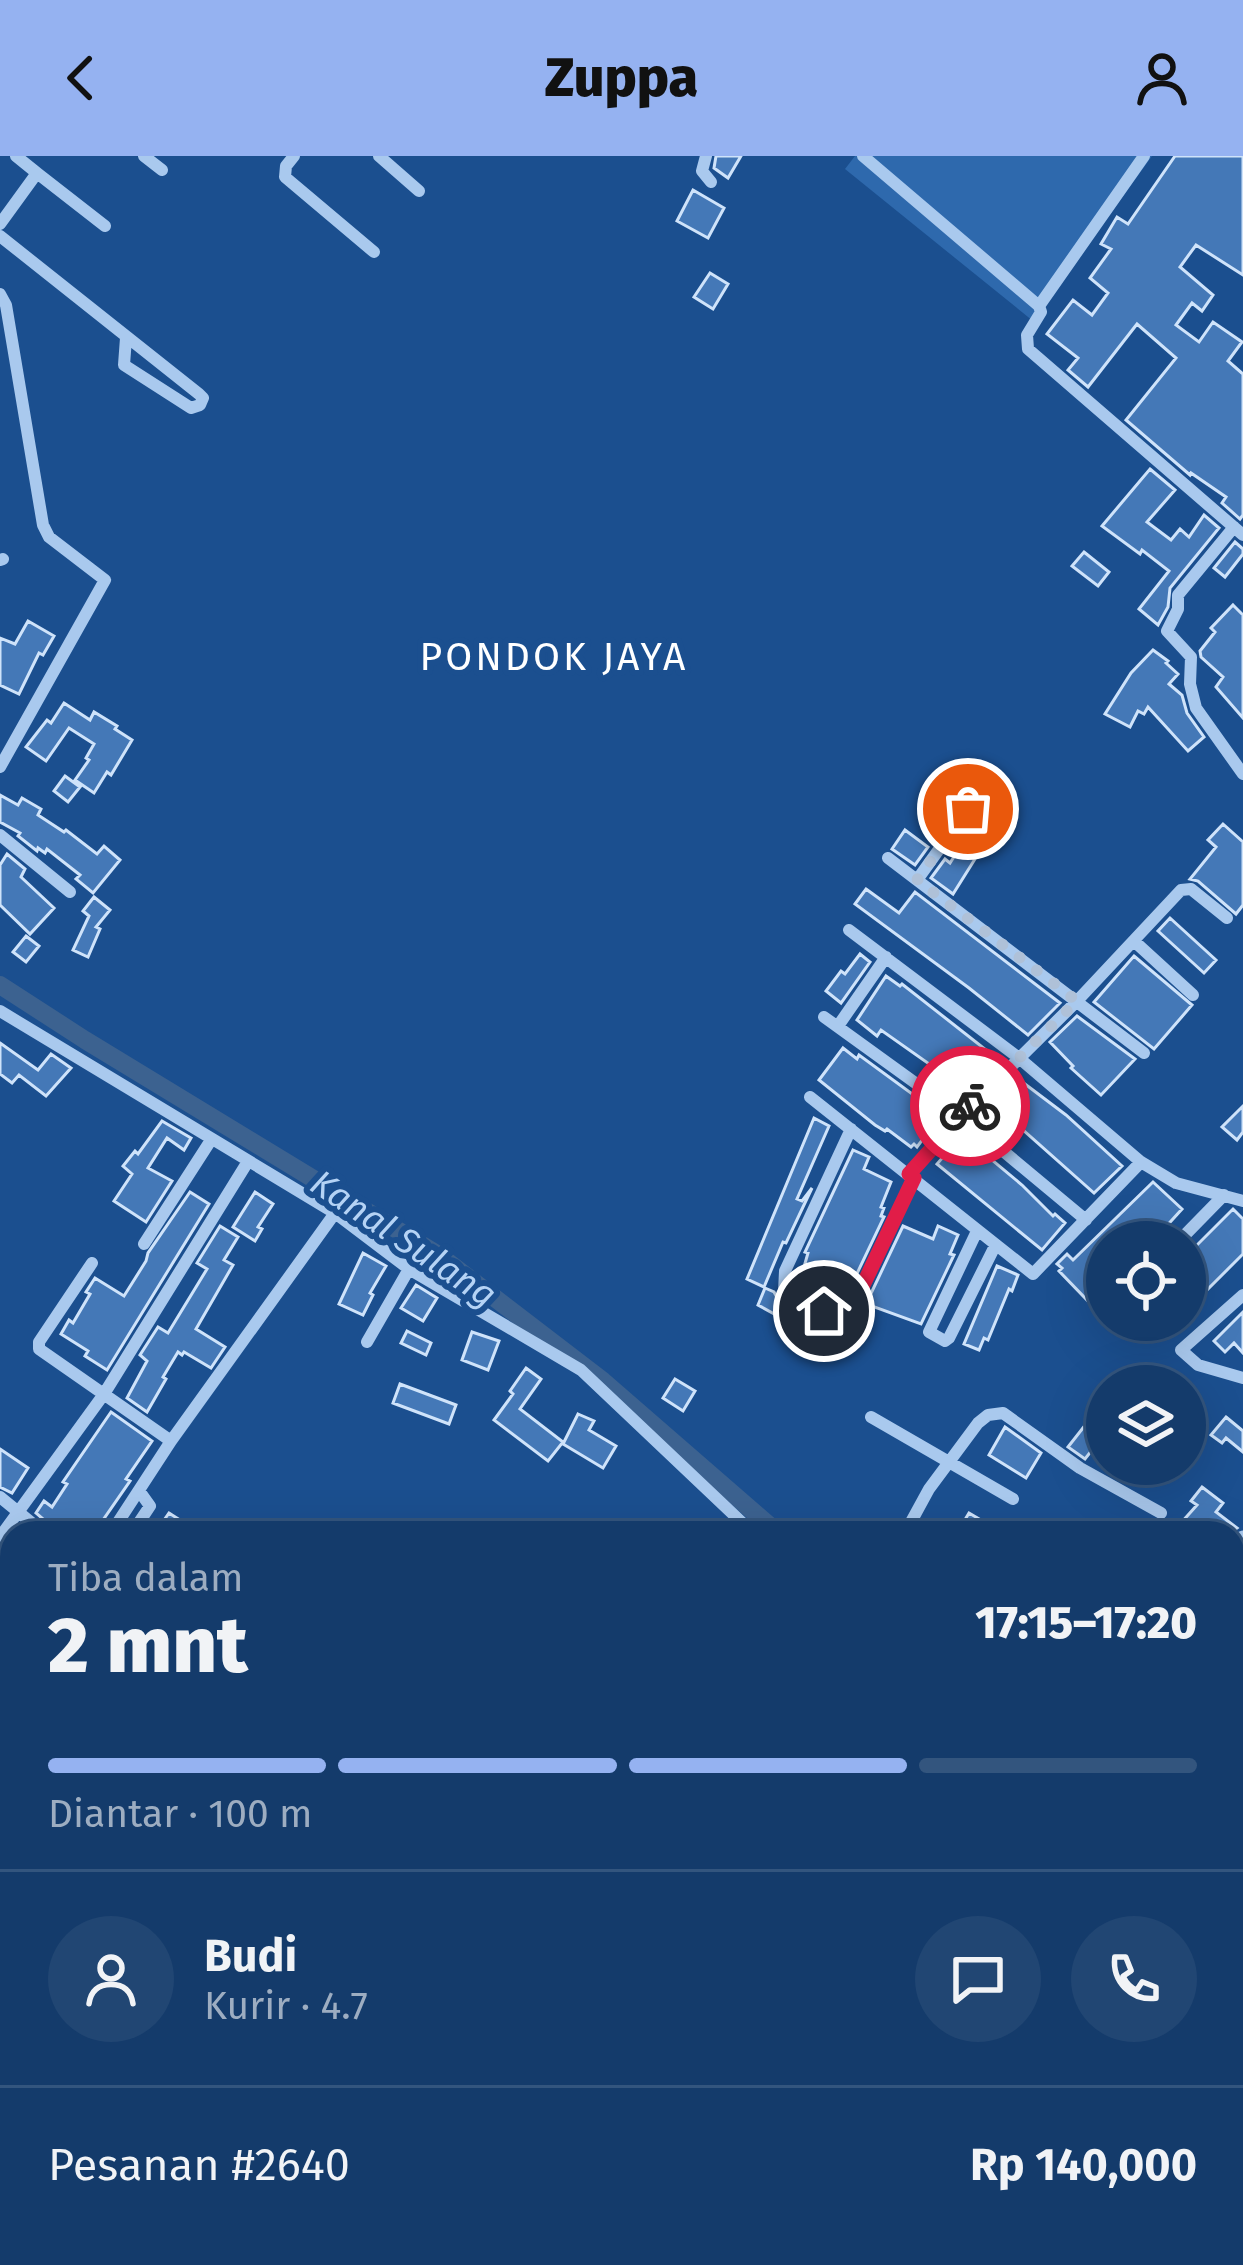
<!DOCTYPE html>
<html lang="id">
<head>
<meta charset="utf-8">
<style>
	body { margin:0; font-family:"Fira Sans",sans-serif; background:#214673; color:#f1f3f6; height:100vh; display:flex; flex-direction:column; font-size:45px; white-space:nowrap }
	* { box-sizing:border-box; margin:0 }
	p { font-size:39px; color:#9dadc1 }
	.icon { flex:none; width:66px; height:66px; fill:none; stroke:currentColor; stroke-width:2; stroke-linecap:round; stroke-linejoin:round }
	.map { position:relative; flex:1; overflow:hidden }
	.details { position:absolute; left:0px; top:1365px; width:1245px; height:744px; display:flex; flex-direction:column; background:#143b6b; border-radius:36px 36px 0 0; box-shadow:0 12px 48px #0002,0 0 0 3px #33557e }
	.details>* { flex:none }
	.controls { position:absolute; left:1086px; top:1065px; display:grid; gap:24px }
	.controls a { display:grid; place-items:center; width:120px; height:120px; border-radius:50%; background:#143b6b; box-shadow:0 12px 48px #0002,0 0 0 3px #33557e; font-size:60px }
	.pin { position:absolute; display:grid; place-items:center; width:102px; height:102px; color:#fff; margin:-51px; border:6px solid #fff; border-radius:50%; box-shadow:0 3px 12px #0007 }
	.courier { position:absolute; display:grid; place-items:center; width:120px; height:120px; margin:-60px; border:9px solid #e11d48; border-radius:50%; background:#fff; color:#222; box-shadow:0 3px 15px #0007 }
	.head em { font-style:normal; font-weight:800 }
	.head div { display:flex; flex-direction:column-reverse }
	.head { display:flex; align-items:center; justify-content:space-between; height:204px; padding:0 48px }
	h1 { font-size:78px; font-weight:800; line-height:90px }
	.bar { display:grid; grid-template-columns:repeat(4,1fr); gap:18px 12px; align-content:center; height:144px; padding:0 48px }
	.bar i { height:15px; border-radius:9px; background:#33557e }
	.bar .on { background:#95b2f1 }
	.bar p { grid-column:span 4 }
	.line { display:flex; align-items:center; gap:30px; padding:0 48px; border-top:3px solid #33557e }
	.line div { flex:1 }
	.round { display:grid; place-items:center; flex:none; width:126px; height:126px; border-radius:63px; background:#214673 }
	header { display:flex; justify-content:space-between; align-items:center; height:156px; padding:0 48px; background:#95b2f1; color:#111; font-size:54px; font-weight:800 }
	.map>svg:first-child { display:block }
</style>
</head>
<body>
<header><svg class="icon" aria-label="back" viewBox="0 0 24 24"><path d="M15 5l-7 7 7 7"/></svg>Zuppa<svg class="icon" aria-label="person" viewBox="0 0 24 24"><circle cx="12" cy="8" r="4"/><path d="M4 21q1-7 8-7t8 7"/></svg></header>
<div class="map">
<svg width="1243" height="2109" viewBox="0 0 1243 2109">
	<rect width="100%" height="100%" fill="#1b4f8f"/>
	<!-- green -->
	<path fill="#2e69ad" d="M855 0H1152L1033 165 845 13Z"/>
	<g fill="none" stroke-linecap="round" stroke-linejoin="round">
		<!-- canal -->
		<path stroke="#3c6290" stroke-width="18" d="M0 829 85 884 440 1100 603 1225 778 1377
			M1233 1794 1243 1804"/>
	</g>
	<!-- building -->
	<path fill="#4478b7" stroke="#cfe3fa" stroke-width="3" d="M716 0H741L728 22 714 12Z
		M1175 0H1243V119L1196 89 1180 111 1213 139 1202 155 1192 147 1176 169 1199 186 1213 166 1242 186 1228 205 1243 218V359L1240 363 1222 347 1226 341 1191 317 1190 319 1126 264 1176 202 1137 168 1088 231 1068 214 1078 202 1047 178 1073 144 1092 159 1108 137 1090 122 1111 93 1101 88 1117 61 1128 68Z
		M693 34 724 52 708 82 677 65Z
		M710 117 728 128 713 153 694 141Z
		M1150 313 1175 334 1147 366 1171 384 1180 373 1189 381 1204 359 1219 372 1170 432 1168 451 1158 469 1139 453 1169 415 1142 394 1140 398 1102 370Z
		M1235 386 1243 393V398L1225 421 1214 412Z
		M1084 396 1109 416 1098 430 1072 410Z
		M1233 449 1243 459V562L1216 531 1223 521 1201 501 1200 495 1215 476 1211 472Z
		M28 465 54 480 43 499 39 497 19 538 0 529V482L15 488Z
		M1153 494 1168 505 1166 507 1178 518 1169 528 1182 539 1187 557 1204 581 1188 595 1148 551 1144 558 1138 555 1130 571 1105 558 1131 517Z
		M64 547 90 564 94 556 117 570 115 573 132 584 111 619 107 616 94 637 75 624 89 604 86 602 94 588 69 572 46 605 26 591 47 564 51 567Z
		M65 620 80 631 68 646 54 635Z
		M0 639 18 649 22 642 41 653 38 659 64 676 66 674 97 698 104 690 120 704 93 737 76 723 80 719 47 693 45 697 38 692 37 695 18 680 20 677 0 666Z
		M1223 668 1243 686V749L1236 758 1198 725 1190 723 1216 691 1208 684Z
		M905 674 928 691 915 709 892 693Z
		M959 693 975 703 953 738 931 722 945 703 950 707Z
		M7 698 25 713 21 721 54 752 30 778 0 749V709Z
		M866 733 899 757 915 736 1060 847 1028 879 969 832 855 748Z
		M94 741 110 754 96 771 100 773 88 801 73 794 89 760 83 755Z
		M1170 762 1216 804 1204 817 1158 775Z
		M26 780 39 790 26 806 13 796Z
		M860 798 870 806 841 847 826 835 841 815 845 818Z
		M1134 800 1192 849 1154 893 1094 846Z
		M886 820 900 830 902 828 995 901 983 917 980 915 966 934 881 874 877 880 857 864Z
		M1077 860 1135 903 1101 939 1071 912 1073 910 1050 886Z
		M0 887 38 914 51 898 71 912 46 940 19 919 12 927 0 918Z
		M843 892 857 903 859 899 941 959 917 991 914 988 911 991 887 973 885 975 875 969 819 924Z
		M1017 922 1066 959 1122 1010 1094 1037 995 949V944Z
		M1243 950V976L1237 984 1222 971Z
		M814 962 829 970 797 1043 802 1045 812 1032 786 1087 783 1086 764 1131 747 1123Z
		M162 965 191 982 184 994 167 982 148 1012 172 1025 146 1066 114 1045 132 1018 123 1010 135 995 138 998Z
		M962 979 1022 1029 1053 1060 1055 1058 1065 1067 1042 1094 937 1008Z
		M853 994 869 1001 864 1013 891 1026 881 1051 884 1052 881 1060 884 1061 852 1128 824 1116 814 1140 795 1130 804 1111 808 1097 805 1096Z
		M1153 1026 1182 1053 1152 1086H1107V1126L1088 1145 1059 1115 1062 1112 1057 1108 1067 1098 1073 1104Z
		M190 1036 209 1048 107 1214 85 1200 88 1195 61 1178 69 1164 73 1167 90 1138 86 1136 95 1122 124 1140 146 1105 148 1097Z
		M255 1036 273 1048 258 1071 262 1073 255 1085 233 1071Z
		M1233 1053 1243 1063V1098L1185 1156V1101Z
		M220 1070 238 1081 224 1104 233 1109 196 1173 225 1191 211 1212 184 1196 182 1199 178 1196 163 1221 166 1223 147 1256 127 1242 147 1205 140 1199 158 1171 168 1177 207 1113 197 1107Z
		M903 1070 933 1083 938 1070 958 1079 950 1098 954 1099 921 1168 866 1148Z
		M363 1097 386 1110 370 1137 373 1139 363 1159 339 1148Z
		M997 1110 1018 1119 1012 1135 1009 1133 988 1184 984 1182 979 1194 964 1188Z
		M416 1129 437 1142 423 1165 401 1152Z
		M765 1132 774 1136 779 1145 821 1164 814 1180 758 1149Z
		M1243 1156V1197L1234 1187 1225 1196 1214 1185Z
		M1138 1164H1178L1157 1184Z
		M407 1175 431 1187 426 1199 401 1187Z
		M472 1176 499 1185 488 1214 462 1204Z
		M526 1212 541 1223 520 1253 563 1286 548 1305 494 1264 513 1238 510 1235Z
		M675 1223 695 1235 683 1255 663 1242Z
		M400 1228 456 1249 449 1268 393 1247Z
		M111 1256 152 1285 126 1323 130 1325 94 1377H82L71 1369 66 1377H54L51 1370 36 1357 44 1345 52 1351 67 1328 63 1326Z
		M578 1258 594 1265 589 1274 616 1290 603 1312 563 1288Z
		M1226 1261 1243 1275V1296L1226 1282 1222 1287 1211 1279Z
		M1086 1268 1103 1280 1085 1303 1068 1291Z
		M1005 1271 1041 1297 1026 1322 989 1299Z
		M0 1293 28 1312 12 1337 0 1331Z
		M1109 1308H1143L1128 1325Z
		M1202 1331 1223 1347 1216 1356 1237 1372 1230 1377H1172L1197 1349 1191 1345Z
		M169 1357 183 1366 176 1377H155Z
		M969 1357 1003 1377H957Z"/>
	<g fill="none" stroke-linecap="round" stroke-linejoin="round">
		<!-- minor -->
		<path stroke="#a9c9ee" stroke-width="12" d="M144 0 162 14
			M294 0 286 10 285 21 374 96
			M379 0 419 35
			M706 0 702 15 711 26
			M863 0 1039 150 1041 156 1027 179 1028 193 1243 379
			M37 17 105 70
			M0 68 37 17 16 0
			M0 80 199 238 203 242 200 249 191 252 124 209 126 182
			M0 138 6 149 43 369 49 381 105 424 0 611
			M1039 150 1144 0
			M1234 371 1178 439V453L1167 475 1191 501 1190 528 1196 552 1243 618
			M0 404 3 403
			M0 679 70 736
			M888 702 1144 897
			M917 724 968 653
			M849 774 1019 902 1141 1006 1176 1027 1243 1045
			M1134 785 1193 839
			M0 855 335 1057 409 1113 581 1214 753 1377
			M824 861 961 960 1086 1064
			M838 870 886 801
			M810 941 1033 1118 1141 1006
			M851 973 785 1115 784 1136C810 1149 828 1166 855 1146L914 1022
			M909 1018 961 960 1077 845 1181 734 1191 733 1227 762
			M977 1075 929 1176 945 1185 949 1182 995 1090
			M1178 1086 1224 1039
			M144 1088 211 984
			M92 1107 39 1186V1193L171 1285
			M1243 1139 1181 1194 1198 1209 1243 1222
			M1106 1161 1107 1160
			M367 1186 409 1113
			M871 1261 1013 1343
			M0 1341 44 1377
			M111 1377 171 1285 335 1057
			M132 1377 150 1350 140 1336
			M905 1377 929 1333 978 1267 988 1259 1003 1257 1080 1312 1161 1357
			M0 1381 104 1238 247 1007
			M0 1450 12 1460
			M0 1552 12 1561
			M0 1599 12 1583
			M0 1778 12 1788
			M1233 1779 1243 1789
			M1233 1820 1243 1829
			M0 1870 12 1856
			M0 1883 12 1893
			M0 1987 12 1998
			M875 2097 877 2109
			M940 2097 956 2109
			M967 2097 984 2109
			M13 2109 28 2097
			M51 2109 67 2097"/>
		<!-- tertiary -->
		<path stroke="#a9c9ee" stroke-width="21" d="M1233 1399 1243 1385
			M549 2109 561 2097"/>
	</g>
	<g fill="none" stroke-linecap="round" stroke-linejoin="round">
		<!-- done -->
		<path stroke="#afc1d8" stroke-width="12" stroke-dasharray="0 21.6" d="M968 653 917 724 1077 845 970 950"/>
		<!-- route -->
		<path stroke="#e11d48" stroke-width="15" d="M824 1155 840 1156 855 1146 914 1022 909 1018 970 950"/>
	</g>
	<g text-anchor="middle" stroke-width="12" stroke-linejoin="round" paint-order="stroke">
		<!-- water labels -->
		<g font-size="36" font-style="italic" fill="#b5d3f5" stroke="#1b4f8f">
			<text transform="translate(404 1082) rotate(34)" y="13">Kanal Sulang</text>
		</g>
		<!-- quarter labels -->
		<g font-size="39" letter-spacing="3" fill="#fff" stroke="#1b4f8f">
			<text x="554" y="514">PONDOK JAYA</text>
		</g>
	</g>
</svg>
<div class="controls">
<a><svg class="icon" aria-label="locate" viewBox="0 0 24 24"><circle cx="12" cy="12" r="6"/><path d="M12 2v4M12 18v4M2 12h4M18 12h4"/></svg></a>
<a><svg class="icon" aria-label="layers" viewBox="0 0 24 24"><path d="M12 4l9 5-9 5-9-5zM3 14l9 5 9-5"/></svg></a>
</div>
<div class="pin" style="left:968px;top:653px;background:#ea580c"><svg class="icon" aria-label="bag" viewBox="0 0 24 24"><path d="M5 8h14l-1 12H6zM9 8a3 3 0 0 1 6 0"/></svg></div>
<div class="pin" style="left:824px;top:1155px;background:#1f2937"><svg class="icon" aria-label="home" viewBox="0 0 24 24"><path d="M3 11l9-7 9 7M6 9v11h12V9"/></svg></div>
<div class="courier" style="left:970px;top:950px"><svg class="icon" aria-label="bike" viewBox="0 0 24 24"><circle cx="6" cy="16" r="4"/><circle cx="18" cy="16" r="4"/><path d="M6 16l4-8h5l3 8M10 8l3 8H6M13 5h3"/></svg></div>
<section class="details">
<div class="head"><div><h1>2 mnt</h1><p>Tiba dalam</p></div><em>17:15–17:20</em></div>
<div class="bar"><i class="on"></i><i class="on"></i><i class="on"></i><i></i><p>Diantar · 100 m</p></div>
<div class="line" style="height:216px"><a class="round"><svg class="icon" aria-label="person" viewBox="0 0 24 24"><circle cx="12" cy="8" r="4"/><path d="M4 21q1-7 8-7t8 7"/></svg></a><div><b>Budi</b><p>Kurir · 4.7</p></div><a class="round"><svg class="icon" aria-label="chat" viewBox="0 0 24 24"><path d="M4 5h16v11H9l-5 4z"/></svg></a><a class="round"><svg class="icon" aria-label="phone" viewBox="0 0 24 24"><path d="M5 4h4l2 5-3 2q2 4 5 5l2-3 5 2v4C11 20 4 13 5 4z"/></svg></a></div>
<div class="line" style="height:156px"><div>Pesanan #2640</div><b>Rp 140,000</b></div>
</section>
</div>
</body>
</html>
